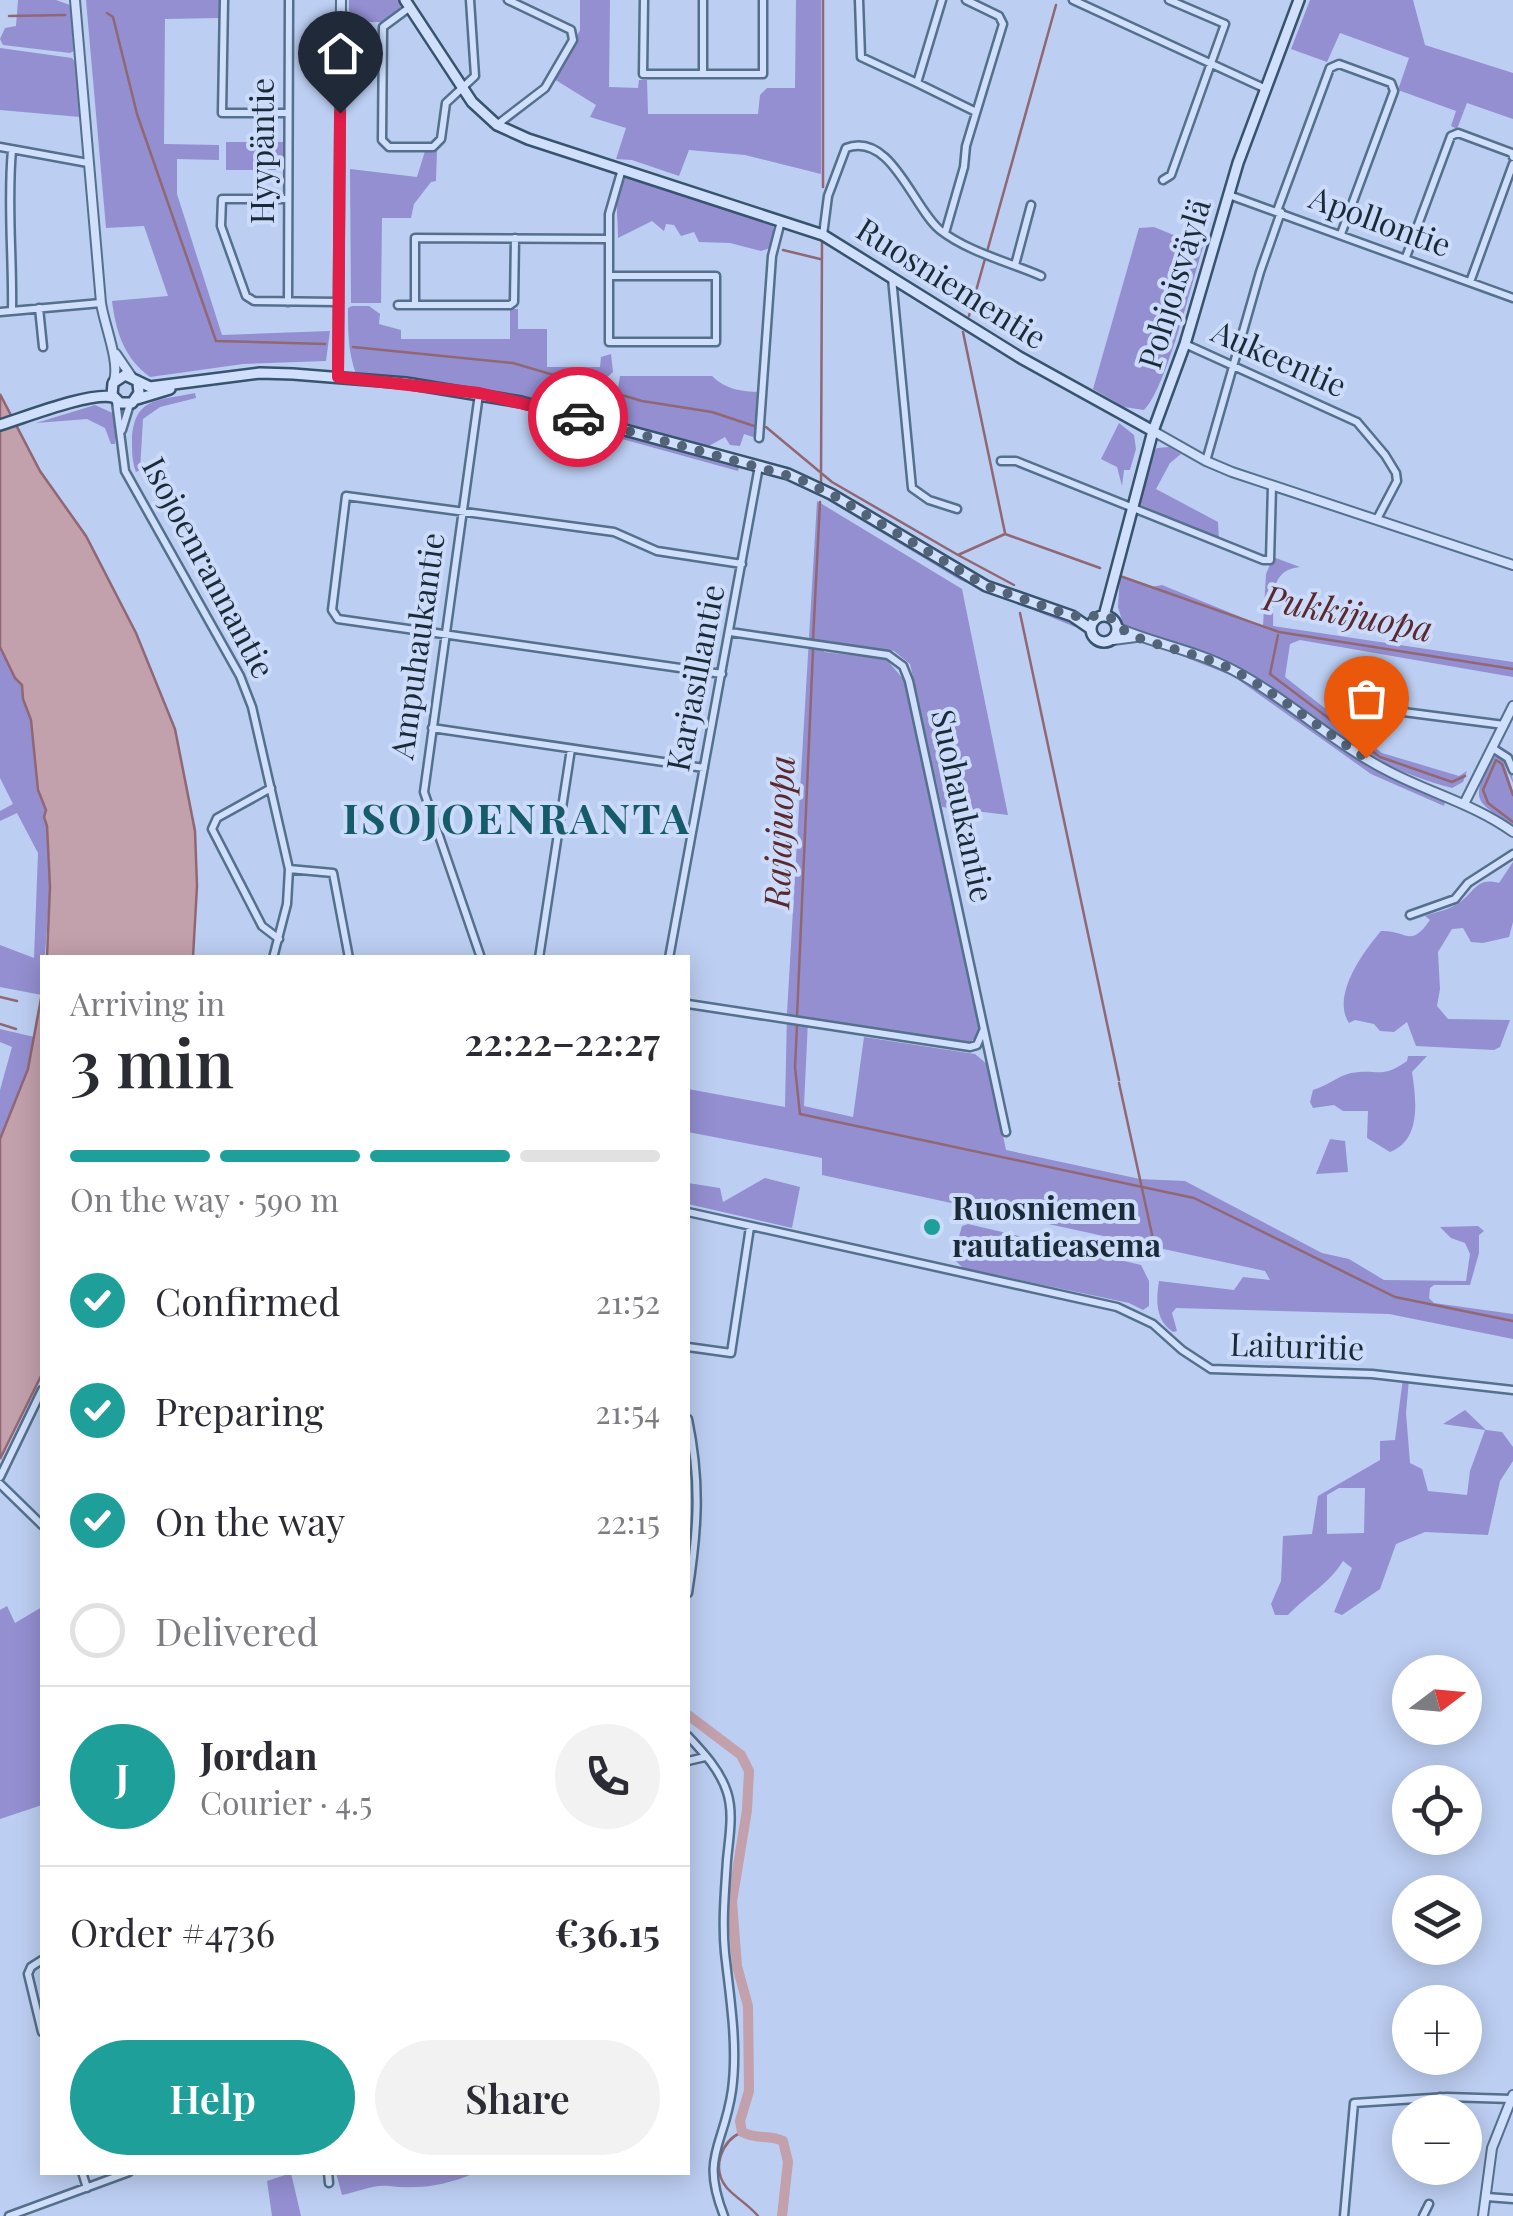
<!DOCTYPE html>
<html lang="en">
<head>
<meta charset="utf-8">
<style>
	body { margin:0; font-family:"Playfair Display",serif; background:#f2f2f3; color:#2b2b33; height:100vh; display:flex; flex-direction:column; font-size:38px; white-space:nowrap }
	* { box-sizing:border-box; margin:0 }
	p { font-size:32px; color:#7c7c81 }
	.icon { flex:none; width:55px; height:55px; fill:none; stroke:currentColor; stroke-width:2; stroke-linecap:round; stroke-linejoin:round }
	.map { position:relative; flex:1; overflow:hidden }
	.panel { position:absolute; left:40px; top:955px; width:650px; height:1220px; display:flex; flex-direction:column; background:#fff; border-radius:0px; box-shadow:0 5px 25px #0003 }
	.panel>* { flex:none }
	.needle { width:65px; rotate:74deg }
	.controls { position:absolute; left:1392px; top:1655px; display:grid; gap:20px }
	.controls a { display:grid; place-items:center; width:90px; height:90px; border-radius:50%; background:#fff; box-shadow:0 5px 25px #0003; font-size:50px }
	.pin { position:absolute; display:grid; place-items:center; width:85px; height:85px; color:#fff; margin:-102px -42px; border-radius:50% 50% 50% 0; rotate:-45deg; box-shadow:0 0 10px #0007 }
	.pin .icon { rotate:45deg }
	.courier { position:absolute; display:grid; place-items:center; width:100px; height:100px; margin:-50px; border:8px solid #e11d48; border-radius:50%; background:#fff; color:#222; box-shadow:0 2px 12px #0007 }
	.headline em { font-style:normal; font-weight:600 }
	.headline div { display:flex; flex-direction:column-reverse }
	.headline { display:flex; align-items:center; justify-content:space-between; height:170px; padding:0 30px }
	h1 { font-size:65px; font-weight:600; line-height:75px }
	.bar { display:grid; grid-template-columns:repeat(4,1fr); gap:15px 10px; align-content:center; height:120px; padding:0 30px }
	.bar i { height:12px; border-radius:8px; background:#e1e1e2 }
	.bar .active { background:#1e9f99 }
	.bar p { grid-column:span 4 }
	.line { display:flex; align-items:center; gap:25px; padding:0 30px; border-top:2px solid #e1e1e2 }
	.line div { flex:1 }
	.round { display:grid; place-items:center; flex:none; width:105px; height:105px; border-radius:52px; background:#f2f2f3 }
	ol { padding:0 30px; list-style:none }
	li { display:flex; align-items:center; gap:30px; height:110px }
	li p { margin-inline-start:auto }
	li .icon { padding:10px; border-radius:50%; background:#1e9f99; color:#fff; stroke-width:4 }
	li:last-child { color:#7c7c81 }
	li i { width:55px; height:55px; border:5px solid #e1e1e2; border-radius:50% }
	.cta { display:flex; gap:20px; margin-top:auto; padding:20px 30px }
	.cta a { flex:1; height:115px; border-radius:60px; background:#1e9f99; color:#fff; font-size:40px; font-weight:600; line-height:115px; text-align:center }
	.cta a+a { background:#f2f2f3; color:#2b2b33 }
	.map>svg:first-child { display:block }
</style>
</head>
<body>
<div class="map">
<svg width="1513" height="2216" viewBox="0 0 1513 2216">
	<rect width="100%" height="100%" fill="#bccef2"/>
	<!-- green -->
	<path fill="#948fd1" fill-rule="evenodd" d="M18 0H56L70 5 74 51 70 53 3 45 0 39 5 28 16 26Z
		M86 0H220L219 18 165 19 164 144 219 145V160L177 159V194L222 335 330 331 326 361 243 364 150 377C124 358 116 332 112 301L168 296 144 226 106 228Z
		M349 0H398L401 5 400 9 382 22H349Z
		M580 0H610L609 87 638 88 639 80H647L648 114H758L760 95 767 88H795L796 0H821V174L745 155 689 150 679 176 632 160 616 159 626 128 590 117 596 105 554 79 580 30Z
		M1310 0H1413L1425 45 1513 73V119L1467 103 1457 129 1451 126 1456 111 1398 90 1409 58 1340 33 1327 62 1291 49Z
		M0 48 72 58 76 63 80 117 0 110Z
		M226 142H285L284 170H226Z
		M437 150 436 181 431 182 414 204 411 218H382L381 303H351L350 169 417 177 425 151Z
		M621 177 659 185 773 223 774 233 770 248 761 251 730 243 699 242 694 232 681 236 674 225 666 224 664 231 652 221 618 238C618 214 614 201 621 177Z
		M1154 227 1203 247C1192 282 1166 389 1144 410L1124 407 1093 389 1139 228Z
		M352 306H369L380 314 379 324 401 330V339H510V309H518V329H547V367H600L601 357 611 354 613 372 602 382 618 388 620 376H712C725 389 742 392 759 392L757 434 753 437 744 434 740 446 730 445 725 437 709 446 691 444 508 394 356 374C348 353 348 331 348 308Z
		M195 393 196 398 160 407 143 419 140 470 136 472C132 461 132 452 132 440 134 396 159 401 195 393Z
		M95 405 117 415 115 444H111L105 428 87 419 36 423Z
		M576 421 740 465 738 471 575 426Z
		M1119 423 1134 435 1136 449 1130 470H1124L1122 486 1117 467 1101 459Z
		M1169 447 1181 454 1170 463 1156 489 1218 522 1219 540 1139 504 1152 453 1157 448Z
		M814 492 849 508 992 592 1078 624 1075 627 960 580Z
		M817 501 962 589 1008 815 942 807 910 664 894 651 824 643V652L886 659 905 681 979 1026 976 1038 967 1044 808 1020 804 1106 853 1117 864 1037 975 1054 988 1065 1006 1150 1140 1179 1185 1181 1322 1253 1349 1259 1384 1280 1466 1281 1470 1254 1465 1243 1451 1238 1440 1227 1478 1226 1484 1231 1479 1235V1253L1470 1285H1434L1430 1288 1429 1298 1434 1303 1513 1314V1339L1389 1314 1176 1308 1172 1313 1177 1331 1173 1332C1155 1320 1156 1300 1159 1281L1234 1290 1243 1277 1270 1280 1265 1271 822 1175V1158L688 1132V1089L785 1107 787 1013Z
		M1273 557 1300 567C1268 570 1274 600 1273 626L1513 662V677L1300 640 1290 644 1285 677 1382 753 1459 776 1467 771 1463 782 1452 788C1407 776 1367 758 1327 730 1293 707 1263 679 1225 660 1197 647 1143 641 1123 624L1118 607 1120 576 1151 587 1162 585 1263 626 1266 574Z
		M0 647 15 678 22 684 23 699 31 720 38 789 46 810 50 887 42 995 0 987V945L34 958 38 853 17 813 0 821V811L13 804 0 778Z
		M1169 651C1235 658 1283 711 1336 745 1371 768 1408 785 1445 802L1444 806 1371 774 1233 676Z
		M1501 755C1508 761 1513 774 1513 783L1503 760 1513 791V826C1475 800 1470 803 1492 757Z
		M1513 862V922L1509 937 1483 943 1471 942 1463 928 1452 929 1438 952 1440 989 1437 1006 1448 1019 1510 1020 1500 1047 1494 1050 1416 1046 1407 1022 1394 1032 1380 1031 1374 1024 1355 1020 1349 1023C1331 996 1363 952 1381 931 1407 930 1410 949 1430 920L1425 916C1436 912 1448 910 1457 904 1474 894 1476 876 1499 883Z
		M0 1029 34 1037 28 1069 0 1139V1090L12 1047 0 1042Z
		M1408 1056H1427L1412 1072C1416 1099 1422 1140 1390 1152L1367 1138 1368 1111H1343L1334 1105 1313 1108 1310 1102 1313 1090C1327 1086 1338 1076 1351 1073 1379 1068 1380 1080 1407 1061Z
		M1330 1139 1345 1141 1348 1172 1316 1174Z
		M765 1178 800 1187 792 1228 688 1204V1183L720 1188 723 1202Z
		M968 1224 1141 1265 1149 1281V1306L1143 1310 1129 1303 963 1268 953 1258 962 1226Z
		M1403 1378 1409 1379 1406 1413 1410 1463 1422 1469 1428 1491 1467 1495 1470 1471 1485 1430 1443 1424 1465 1410 1486 1430 1502 1432 1513 1447V1461L1500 1481 1488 1535 1425 1532 1396 1544 1380 1589 1342 1615 1334 1612 1352 1568 1343 1561C1330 1583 1306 1596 1288 1615H1275L1271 1604 1281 1581 1283 1536 1312 1534 1318 1496 1380 1460V1441L1395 1440ZM1339 1488H1365L1364 1533 1327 1534V1495Z
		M7 1606 15 1623 42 1607V1805L0 1819V1610Z
		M291 2173 301 2216H272L267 2181Z
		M336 2173V2172L475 2173C447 2185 419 2190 389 2186 375 2184 356 2192 342 2195Z"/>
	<!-- water -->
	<path fill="#c2a0ac" stroke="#916773" stroke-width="2.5" d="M0 394 40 471 86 536 136 633 175 729 195 831 197 886 193 957H47L50 887 47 826 44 817 46 810 38 790 31 720 23 699 22 685 15 678 0 647Z
		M42 993V1374L0 1459V1139L28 1069Z"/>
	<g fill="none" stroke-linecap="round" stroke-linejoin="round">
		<!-- stream -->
		<path stroke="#916773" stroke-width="2.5" d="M823 0V187
			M107 13 113 17 137 114 216 341 325 344
			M9 16 65 15
			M783 250 820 259
			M969 316 1056 5
			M963 332 1005 533
			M353 347 513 363 642 401 712 412 754 426
			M766 427 832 482 958 555 1005 534 1100 568
			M821 484 822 240
			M958 555 1014 585
			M1120 576 1279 632 1513 669
			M1020 613 1119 1080
			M1278 635 1270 674 1380 757 1452 782 1465 776
			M813 640 820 502
			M1513 795 1502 764 1496 760 1483 790 1488 803 1513 822
			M0 997 17 1001
			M797 1017 813 650
			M0 1024 16 1029
			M797 1025 795 1067 800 1114 1194 1198 1395 1297 1513 1321
			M1119 1083 1153 1239
			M742 2132C721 2141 711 2169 727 2188 736 2198 749 2205 758 2216"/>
		<!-- river -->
		<path stroke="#c2a0ac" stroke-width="10" d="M688 1715 741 1755 749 1771 747 1810 732 1902 737 1966 748 2006 749 2091 740 2121 742 2132C756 2140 770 2134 783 2141L788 2162 782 2216"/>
		<!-- minor casing -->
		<g stroke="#54708b" stroke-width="11">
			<path id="minor" d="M224 0 222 113H288
				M644 0 643 74H763V0
				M859 0 861 57 917 83
				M942 0 917 83 976 112
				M1073 0 1266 89
				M410 7 383 27 382 140 389 147H433L441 139 446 103 475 76 470 0
				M703 74V0
				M498 124 545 88 573 40 571 30 508 0
				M0 147 88 163
				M1163 180 1171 175 1225 24 1169 0
				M1229 195 1513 298
				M288 199H222L221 226 246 296 254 301 339 302
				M1277 211 1330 68 1339 64 1391 83 1394 91 1341 234
				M945 233 964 167 966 146 1003 24 999 16 966 0
				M823 235 828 196 846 148C891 131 913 208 940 230 968 252 1009 262 1041 276
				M1406 257 1451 136 1458 133 1512 153 1513 157
				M1015 265 1031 205
				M609 276H716V342H609V214L622 169
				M892 278 912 488 929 500 957 509
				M1470 282 1513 164
				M288 302 289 0
				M398 305H510L514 302 515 238
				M415 305V238L608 239
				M39 308 43 347
				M12 310C13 257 7 203 12 150
				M0 312 101 303
				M1185 344 1357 422 1385 455 1396 473 1397 481 1377 519
				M479 394 424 792 481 958
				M116 401 125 471 240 676 252 707 289 869 287 904 273 958
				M122 430 130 404
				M759 438 772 256 781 221
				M1001 461H1016L1263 560H1270L1272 486
				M1206 461 1260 272 1281 212
				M730 632 888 655 903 666 909 681 1006 1132
				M1356 666 1359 683 1388 710 1504 725
				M722 674 338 619 332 610 346 496 614 532 657 551 742 564
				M432 728 704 768
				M1494 749 1508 758 1513 770
				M271 788 217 818 212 829 262 926 279 939
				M289 869 333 873 349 958
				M1410 915 1455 899 1468 883 1513 854
				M539 958 571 749
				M669 958 759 466
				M688 1004 970 1047 977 1045 983 1031
				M688 1212 1117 1307 1153 1324 1182 1350 1211 1369 1372 1374 1513 1390
				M688 1347 731 1353 750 1227
				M688 1419C701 1482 698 1529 688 1593
				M0 1477 42 1390
				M0 1484 42 1525
				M688 1736C703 1752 720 1770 727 1792 734 1813 729 1838 727 1860 725 1891 722 1922 725 1953 730 1998 738 2045 732 2090 724 2147 700 2155 724 2216
				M688 1761 705 1757
				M42 1960 31 1967 28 1974 42 2032
				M1439 2112 1440 2097
				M82 2172 87 2188
				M328 2172 329 2183
				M1487 2197 1513 2199
				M9 2216 129 2172
				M1344 2216 1354 2103 1447 2097 1511 2099
				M1423 2216 1429 2204"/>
		</g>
		<!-- tertiary casing -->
		<g stroke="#54708b" stroke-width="12">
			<path id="tertiary" d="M75 0 101 303C104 324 120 362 114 380
				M116 354 131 376
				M338 377 341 0
				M1153 431 1206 461 1232 472 1513 565
				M1118 628C1156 644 1197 651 1233 670 1288 699 1333 743 1388 771 1430 793 1474 804 1513 832
				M1113 640 1136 637
				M1465 802 1513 706
				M1483 2216 1492 2148 1513 2095"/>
		</g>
		<!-- secondary casing -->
		<g stroke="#37546c" stroke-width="14">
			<path id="secondary" d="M405 0 472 102 497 125 528 139 823 235 1021 358 1153 431
				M138 383 139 393 132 403H120L112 395 113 383 125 375 150 387 260 373 293 374 406 383 521 402 788 474 831 494 986 586 1072 616 1091 629
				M137 399 170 389
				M0 425C26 417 89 392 113 397
				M1091 629a13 13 0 1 1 26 0a13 13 0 1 1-26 0Z
				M1104 616 1153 431 1185 344 1238 163 1299 0"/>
		</g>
		<!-- minor -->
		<use href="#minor" stroke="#cfdffc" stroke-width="6"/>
		<!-- tertiary -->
		<use href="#tertiary" stroke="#cfdffc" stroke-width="8"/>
		<!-- secondary -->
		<use href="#secondary" stroke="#cfdffc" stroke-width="9"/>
	</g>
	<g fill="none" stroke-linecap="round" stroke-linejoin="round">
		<!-- done -->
		<path stroke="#536479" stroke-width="10" stroke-dasharray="0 18" d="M578 417 797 478 831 494 986 586 1072 616H1108C1120 624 1121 632 1139 638 1171 650 1204 655 1235 671 1281 696 1321 730 1366 758"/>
		<!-- route -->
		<path stroke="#e11d48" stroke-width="12" d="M340 113 338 377 479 393 578 417"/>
	</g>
	<!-- markers -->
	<circle fill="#1e9f99" stroke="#ccdbf9" stroke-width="4" cx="932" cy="1227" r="10"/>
	<g text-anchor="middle" stroke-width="8" stroke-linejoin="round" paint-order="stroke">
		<!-- street labels -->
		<g font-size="32" fill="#1a2b38" stroke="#ccdbf9">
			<text transform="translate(263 151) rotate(-90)" y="11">Hyypäntie</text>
			<text transform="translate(1380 222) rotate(20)" y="11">Apollontie</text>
			<text transform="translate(951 284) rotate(32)" y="11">Ruosniementie</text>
			<text transform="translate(1175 284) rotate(-73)" y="11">Pohjoisväylä</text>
			<text transform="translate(1279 359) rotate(24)" y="11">Aukeentie</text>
			<text transform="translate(208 568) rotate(62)" y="11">Isojoenrannantie</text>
			<text transform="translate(418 646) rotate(-82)" y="11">Ampuhaukantie</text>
			<text transform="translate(696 678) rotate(-79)" y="11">Karjasillantie</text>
			<text transform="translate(962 806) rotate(78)" y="11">Suohaukantie</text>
			<text transform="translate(1297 1347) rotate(2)" y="11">Laituritie</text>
		</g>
		<!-- poi labels -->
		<g font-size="32" font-weight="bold" fill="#1a2b38" stroke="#ccdbf9" text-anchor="start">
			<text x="952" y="1220">Ruosniemen<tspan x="952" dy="37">rautatieasema</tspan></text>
		</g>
		<!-- water labels -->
		<g font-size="35" font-style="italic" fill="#5a282d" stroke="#ccdbf9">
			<text transform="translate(1348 614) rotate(11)" y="12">Pukkijuopa</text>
			<text transform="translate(780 832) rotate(-88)" y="12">Rajajuopa</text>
		</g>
		<!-- district labels -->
		<g font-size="42" font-weight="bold" letter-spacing="2.5" fill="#155b69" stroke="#ccdbf9">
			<text x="517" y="834">ISOJOENRANTA</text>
		</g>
	</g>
</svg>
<div class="controls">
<a><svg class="needle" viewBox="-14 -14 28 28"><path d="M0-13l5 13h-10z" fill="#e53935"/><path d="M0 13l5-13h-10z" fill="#7c7c81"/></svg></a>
<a><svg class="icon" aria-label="locate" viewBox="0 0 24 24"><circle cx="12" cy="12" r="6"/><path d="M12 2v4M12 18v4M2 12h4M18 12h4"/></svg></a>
<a><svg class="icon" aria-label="layers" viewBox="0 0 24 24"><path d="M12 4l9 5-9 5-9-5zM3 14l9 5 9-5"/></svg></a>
<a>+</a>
<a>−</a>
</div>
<div class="pin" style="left:1366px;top:758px;background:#ea580c"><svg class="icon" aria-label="bag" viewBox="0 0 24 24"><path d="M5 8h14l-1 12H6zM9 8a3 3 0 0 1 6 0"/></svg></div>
<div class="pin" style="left:340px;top:113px;background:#1f2937"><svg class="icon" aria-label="home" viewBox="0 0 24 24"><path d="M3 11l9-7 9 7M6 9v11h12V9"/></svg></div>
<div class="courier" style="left:578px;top:417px"><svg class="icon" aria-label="car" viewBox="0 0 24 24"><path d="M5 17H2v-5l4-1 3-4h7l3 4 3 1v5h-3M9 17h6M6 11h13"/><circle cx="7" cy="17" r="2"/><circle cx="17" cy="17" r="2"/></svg></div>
<section class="panel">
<div class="headline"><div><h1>3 min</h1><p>Arriving in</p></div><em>22:22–22:27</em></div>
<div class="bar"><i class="active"></i><i class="active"></i><i class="active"></i><i></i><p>On the way · 590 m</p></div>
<ol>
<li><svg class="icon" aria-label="check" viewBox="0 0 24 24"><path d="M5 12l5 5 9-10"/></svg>Confirmed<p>21:52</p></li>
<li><svg class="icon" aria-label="check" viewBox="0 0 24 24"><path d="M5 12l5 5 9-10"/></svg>Preparing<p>21:54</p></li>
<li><svg class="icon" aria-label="check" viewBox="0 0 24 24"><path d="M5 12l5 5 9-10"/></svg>On the way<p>22:15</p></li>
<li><i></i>Delivered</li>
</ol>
<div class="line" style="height:180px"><b class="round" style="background:#1e9f99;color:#fff">J</b><div><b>Jordan</b><p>Courier · 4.5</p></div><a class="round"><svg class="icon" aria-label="phone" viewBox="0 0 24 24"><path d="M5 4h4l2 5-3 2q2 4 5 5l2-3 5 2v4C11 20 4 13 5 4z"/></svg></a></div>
<div class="line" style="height:130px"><div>Order #4736</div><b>€36.15</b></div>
<div class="cta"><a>Help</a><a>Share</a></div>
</section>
</div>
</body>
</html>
